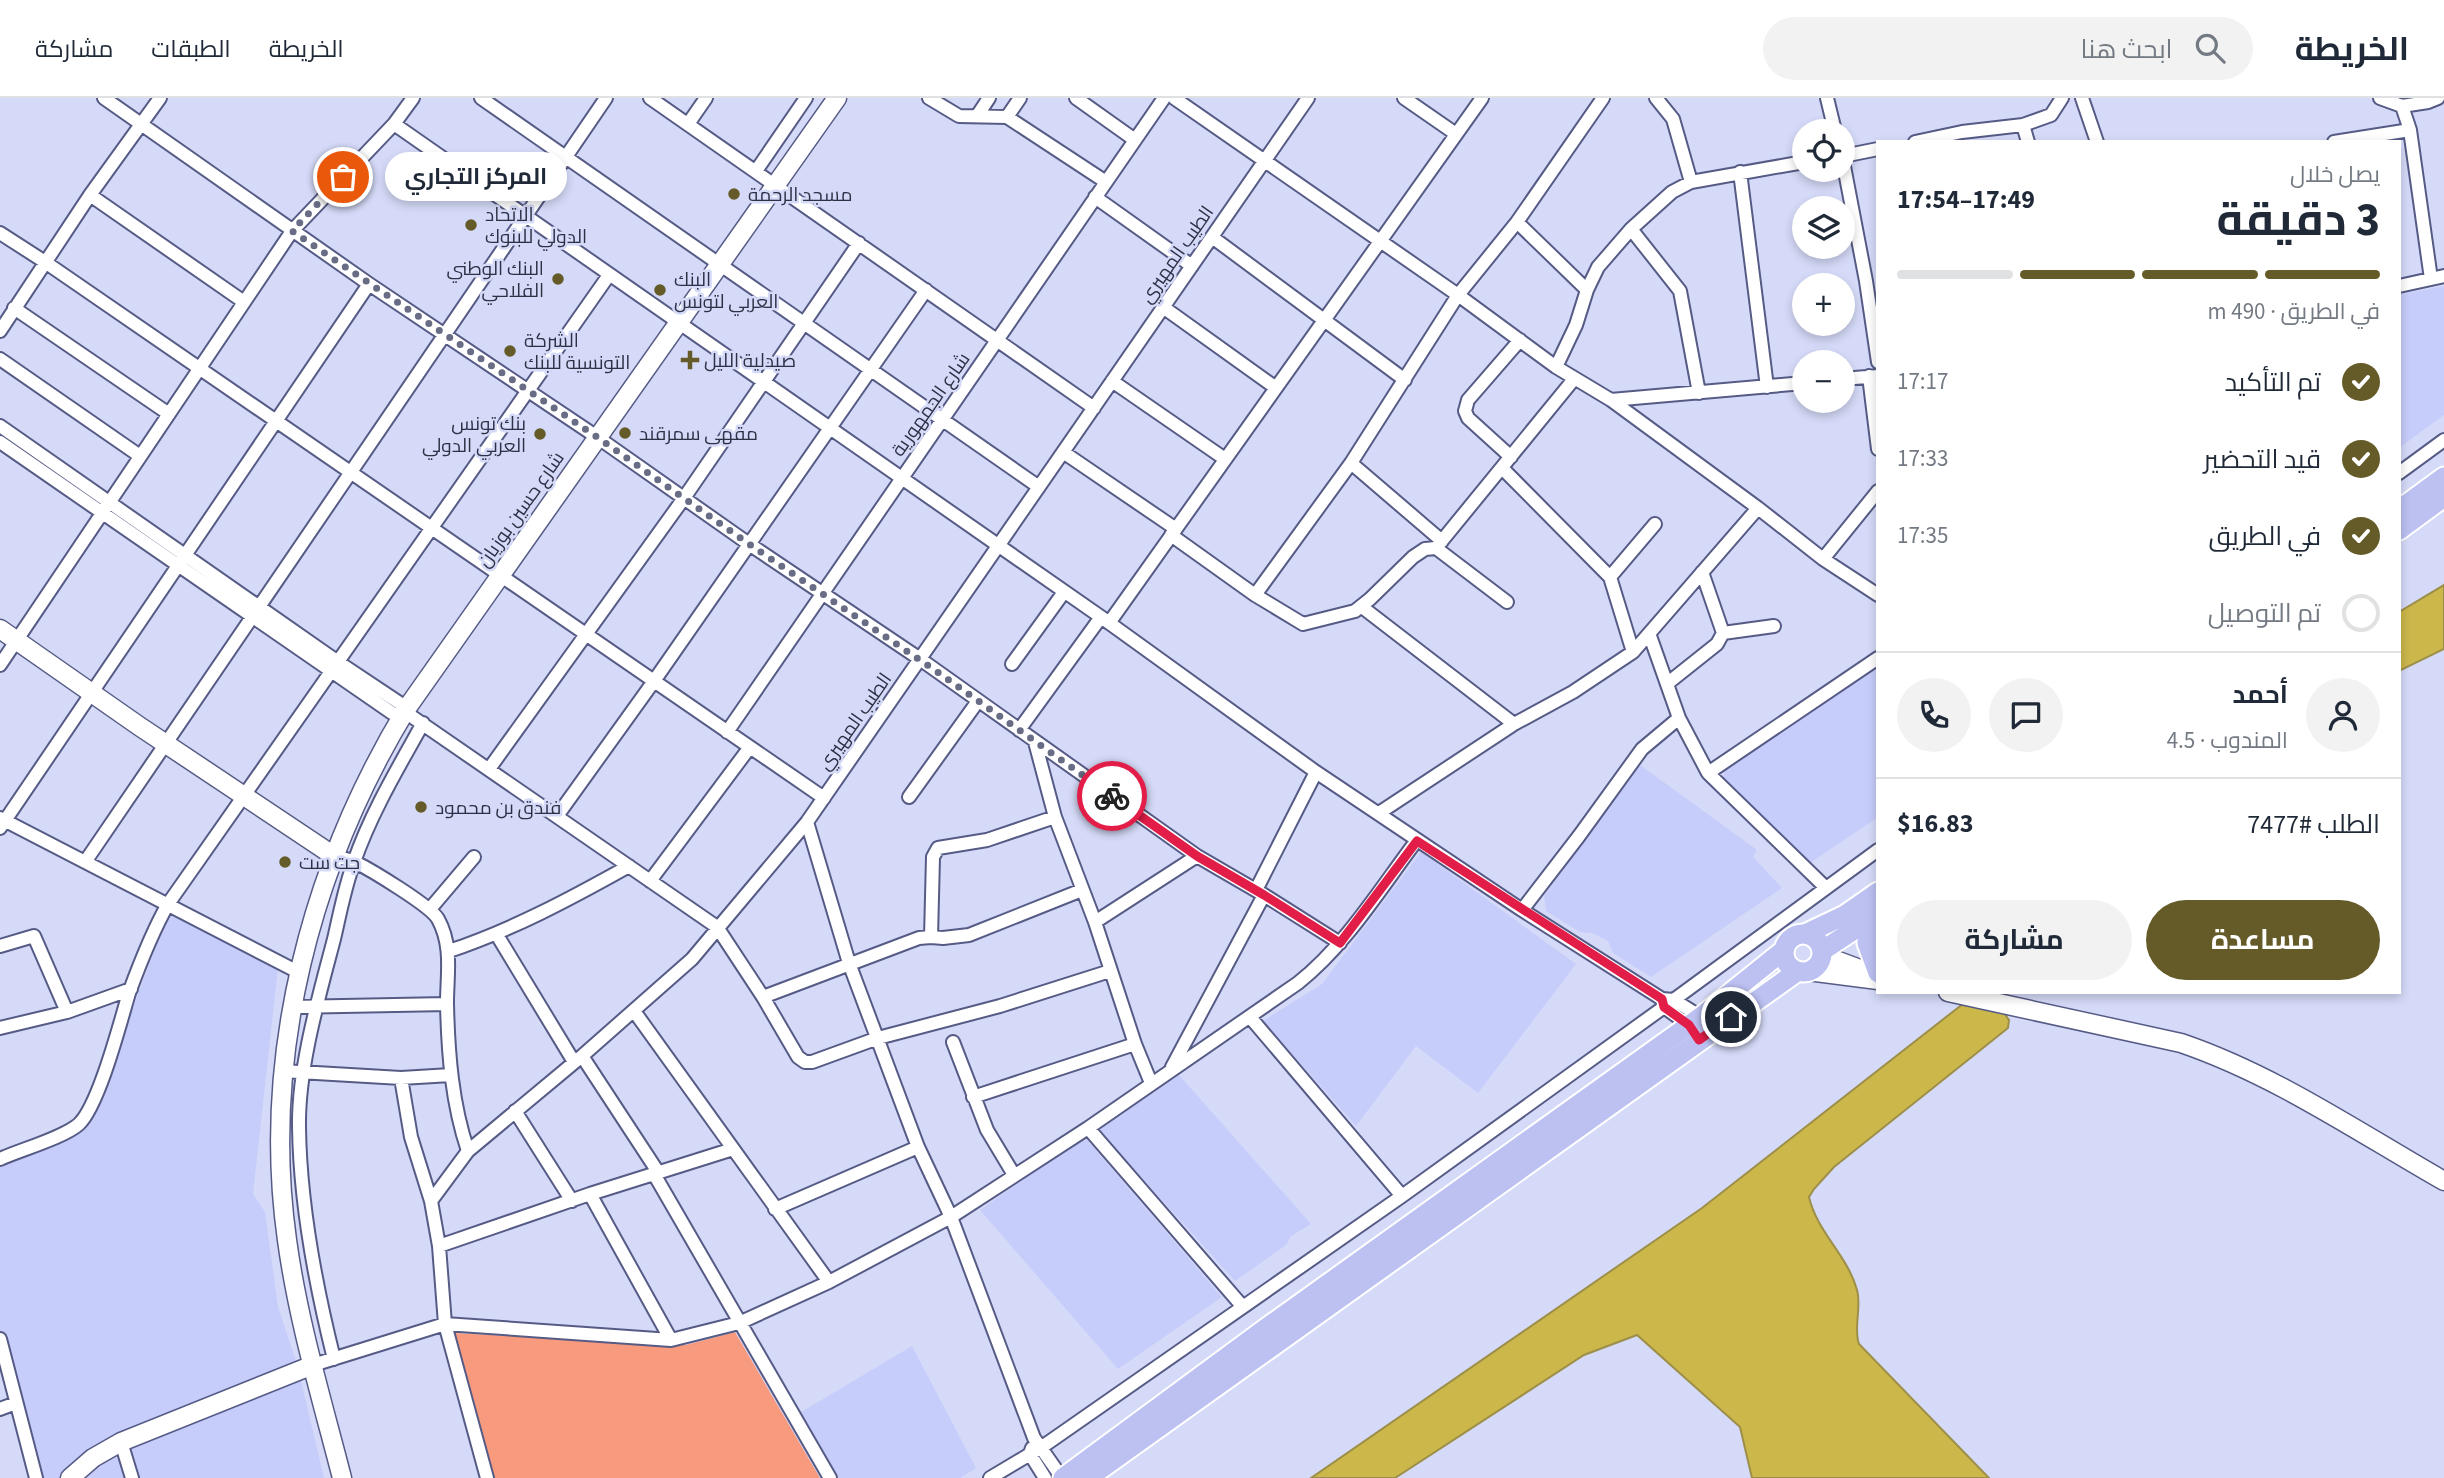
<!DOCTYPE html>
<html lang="ar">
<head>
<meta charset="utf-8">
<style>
	body { margin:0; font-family:"Source Sans 3",Cairo,sans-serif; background:#f2f2f3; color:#1f2937; direction:rtl; height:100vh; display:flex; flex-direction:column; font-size:26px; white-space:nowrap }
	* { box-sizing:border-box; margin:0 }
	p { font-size:23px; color:#747a83 }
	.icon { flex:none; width:38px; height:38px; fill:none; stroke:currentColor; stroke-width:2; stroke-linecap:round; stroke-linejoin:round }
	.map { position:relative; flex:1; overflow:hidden; direction:ltr }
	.details { position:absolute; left:1876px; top:42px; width:525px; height:854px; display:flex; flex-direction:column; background:#fff; border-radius:0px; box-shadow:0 4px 10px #0003; direction:rtl }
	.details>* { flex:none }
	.buttons { position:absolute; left:1792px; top:21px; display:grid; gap:14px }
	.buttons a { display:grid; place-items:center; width:63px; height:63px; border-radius:50%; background:#fff; box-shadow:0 4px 10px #0003; font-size:35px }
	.pin { position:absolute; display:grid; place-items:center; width:60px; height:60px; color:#fff; margin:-30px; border:4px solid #fff; border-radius:50%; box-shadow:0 2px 7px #0007 }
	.courier { position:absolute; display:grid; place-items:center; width:70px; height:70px; margin:-35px; border:5px solid #e11d48; border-radius:50%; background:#fff; color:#222; box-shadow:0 2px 9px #0007 }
	.bubble { position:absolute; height:49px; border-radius:24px; background:#fff; box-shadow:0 4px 10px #0003; font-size:23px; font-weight:700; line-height:49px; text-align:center; direction:rtl }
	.head em { font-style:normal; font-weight:700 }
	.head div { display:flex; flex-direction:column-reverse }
	.head { display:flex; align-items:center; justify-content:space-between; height:119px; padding:0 21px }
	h1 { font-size:46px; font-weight:700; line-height:52px }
	.bar { display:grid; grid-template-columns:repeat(4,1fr); gap:10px 7px; align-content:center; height:84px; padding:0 21px }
	.bar i { height:9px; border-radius:5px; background:#e0e1e3 }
	.bar .on { background:#655b28 }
	.bar p { grid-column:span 4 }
	.line { display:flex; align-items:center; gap:18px; padding:0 21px; border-top:2px solid #e0e1e3 }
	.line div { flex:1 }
	.round { display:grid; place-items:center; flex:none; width:74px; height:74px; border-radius:37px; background:#f2f2f3 }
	ol { padding:0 21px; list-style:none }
	li { display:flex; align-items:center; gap:21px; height:77px }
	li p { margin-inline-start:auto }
	li .icon { padding:7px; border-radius:50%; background:#655b28; color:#fff; stroke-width:4 }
	li:last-child { color:#747a83 }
	li i { width:38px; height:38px; border:4px solid #e0e1e3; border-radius:50% }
	.cta { display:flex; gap:14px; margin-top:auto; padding:14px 21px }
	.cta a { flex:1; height:80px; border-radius:42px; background:#655b28; color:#fff; font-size:28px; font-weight:700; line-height:80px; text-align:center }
	.cta a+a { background:#f2f2f3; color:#1f2937 }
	header { display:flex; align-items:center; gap:42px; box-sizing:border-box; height:98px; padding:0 35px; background:#fff; border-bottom:2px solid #e0e1e3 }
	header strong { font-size:33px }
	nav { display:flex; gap:38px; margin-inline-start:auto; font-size:24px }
	.search { width:490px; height:63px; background:#f2f2f3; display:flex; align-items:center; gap:18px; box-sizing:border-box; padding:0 24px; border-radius:38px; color:#747a83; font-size:26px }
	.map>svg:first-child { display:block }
</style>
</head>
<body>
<header>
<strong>الخريطة</strong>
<div class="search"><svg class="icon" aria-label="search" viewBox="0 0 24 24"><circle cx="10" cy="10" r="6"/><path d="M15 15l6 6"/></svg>ابحث هنا</div>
<nav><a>الخريطة</a><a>الطبقات</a><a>مشاركة</a></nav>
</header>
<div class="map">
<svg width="2444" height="1380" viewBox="0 0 2444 1380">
	<rect width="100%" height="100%" fill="#d5daf8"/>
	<!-- built -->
	<path fill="#c7cdfb" d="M2444 188V317L2399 350V197Z
		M1878 566V719L1810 765 1724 679V671Z
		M1640 667 1757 752 1753 759 1782 790 1651 879 1613 855 1608 843 1592 835 1580 834 1546 813 1544 798Z
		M1421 754 1576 866 1478 995 1416 948 1356 1028 1263 923 1322 886Z
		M168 816 278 870 253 1096 265 1114 278 1209 297 1266 324 1380H30L0 1263V1062L90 1025Z
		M1179 977 1311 1126 1291 1138 1286 1147 1235 1183 1099 1032Z
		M1087 1042 1222 1199 1118 1271 980 1112 1077 1044Z
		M912 1248 976 1370 960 1380H839L798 1316Z"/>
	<!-- green -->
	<path fill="#f89a7d" d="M735 1234 820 1380H494L454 1235 686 1247Z"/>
	<!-- water -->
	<path fill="#ccb74b" stroke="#9d8f49" stroke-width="2" d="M2444 487V551L2399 573V514Z
		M1964 905 2004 915 2009 922 2008 930 1834 1069 1814 1091 1809 1099C1817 1134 1848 1158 1857 1192 1862 1210 1853 1229 1859 1246L1989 1380H1752L1740 1329 1637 1237 1584 1257 1395 1380H1311L1702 1110Z"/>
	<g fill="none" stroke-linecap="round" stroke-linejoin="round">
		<!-- street casing -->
		<g stroke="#565b86" stroke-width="16">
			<path id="street" d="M104 0 369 186 597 339 749 446 920 561 1197 758 1264 797 1340 845
				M481 0 1039 389
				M650 0 1094 310
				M929 0 959 18 1007 19 1106 84
				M1076 0 1135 42
				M1174 0 1458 197 1556 269 1611 302 1758 410 1823 461 1878 497
				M1404 0 1456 36
				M1656 0 1673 21 1691 84
				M1827 0 1835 33
				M2082 0 2097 44
				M2380 0 2402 8 2410 32 2431 181
				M2402 8 2428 4 2438 0
				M977 18 989 0
				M1007 19 1020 0
				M394 26 1101 519 1316 674 1522 812 1662 901 1674 902 1704 921
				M688 26 706 0
				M2023 27 2028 44
				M1915 44 1962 34 2023 27 2051 17 2062 0
				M2334 44 2410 32
				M1843 58 1878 51
				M1843 63 1866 183 1878 264
				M756 73 806 0
				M1740 74 1767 289
				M90 97 244 204
				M1095 99 1192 168
				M1517 124 1587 192
				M1631 131 1680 193 1699 295
				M0 135 45 164 824 700
				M1212 139 1405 282
				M2399 188 2444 178
				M1163 209 1276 290
				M14 210 169 316
				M0 233 90 97 160 0
				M0 261 140 358
				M1556 269 1576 227 1587 192 1598 169 1631 131 1672 94 1691 84 1804 64
				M1869 278 1878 351
				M1843 281 1878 278
				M1112 283 1225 361
				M1611 302 1804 285
				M0 328 338 564 407 610 411 618 717 829 763 899 798 959 805 964H812L878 940 1000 908 1110 873
				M0 344 392 615 402 618H410
				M1063 354 1176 431
				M1511 359 1468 320 1465 313 1468 302 1520 242
				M1351 365 1442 443
				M1502 370 1610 479 1633 554
				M2399 375 2444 342
				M1171 437 1255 497 1303 526 1355 513 1370 501 1413 459 1425 451 1436 450 1574 281
				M1436 450 1507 504
				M1823 461 1878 393
				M1610 479 1655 426
				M1255 497 1351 365 1458 197 1517 124 1603 0
				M1362 509 1514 626
				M1109 525 1482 0
				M1723 535 1774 528
				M1650 538 1679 620 1708 675 1878 560
				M1012 566 1064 494
				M0 567 292 133 394 26 413 0
				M1668 585 1717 546 1723 535 1702 474
				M1019 632 1101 519
				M727 634 1164 0
				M1035 644 1055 719 1095 824 1135 946 1151 985
				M489 671 684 400 859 145
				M1708 675 1825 789
				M909 699 978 603
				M1379 715 1514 626 1573 594 1633 554 1758 410
				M557 718 654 583 926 192
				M0 720 300 875
				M807 724 849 865 918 1049 951 1119 1034 1340 1062 1380
				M0 730 369 186
				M334 758C341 760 349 761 355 764 371 772 431 808 438 821 453 848 447 877 447 905 448 955 452 1006 468 1053
				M85 764 606 0
				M650 783 750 649
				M1256 792 1316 674
				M430 811 474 759
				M1522 812 1579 738 1642 651 1679 620
				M1095 824 1197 758
				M497 837 574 964
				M931 839 933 759 938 750 987 742 1055 719
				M0 848 34 838 67 914
				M449 853C512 832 570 801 629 768
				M763 899 919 840 931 839 943 840 969 837 1082 792
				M1662 902 1664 909 1689 927 1692 933
				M291 909 447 906
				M634 913 829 1184
				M1250 919 1402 1098
				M0 930 67 914 131 891
				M953 944 987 1032 1014 1077
				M582 958 658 1074
				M1172 969 1264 797
				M282 973 401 980 451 977
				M401 980 411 1039 431 1103
				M973 999 1135 946
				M515 1013 572 1103
				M1088 1030 1243 1209
				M0 1061C20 1052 65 1039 79 1026 99 1007 120 925 129 895 140 865 152 834 168 806L609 177
				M654 1076 830 1380
				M590 1096 671 1242
				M775 1111 918 1049
				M439 1148 590 1096 733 1051
				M0 1241 36 1380
				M334 1261C315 1185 300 1107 299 1029 298 970 319 898 334 841 340 815 345 788 354 764 371 715 398 670 423 625
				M313 1267 445 1226 671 1242 739 1225 829 1184 951 1119 1088 1030 1298 885C1346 847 1380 791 1417 742
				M0 1311 16 1305
				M121 1344 132 1380
				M1032 1350 1030 1356 1045 1380
				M487 1380 445 1226 439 1148 431 1103 468 1053 582 958 692 861 807 724 1308 0
				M990 1380 1042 1349 1402 1098 1664 909 1878 752"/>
		</g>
		<!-- secondary casing -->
		<g stroke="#565b86" stroke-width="21">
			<path id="secondary" d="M0 531 139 628 334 758
				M1822 857 1868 874
				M1808 873 1878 882
				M1948 894 2181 945C2275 977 2358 1034 2444 1083
				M70 1380 93 1360 121 1344 313 1267
				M342 1380C322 1302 298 1223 287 1142 261 958 311 768 407 610L837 0"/>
		</g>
		<!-- primary casing -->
		<g stroke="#fff" stroke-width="23">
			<path id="primary" d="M2399 412 2444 379
				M2399 432 2444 399
				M1869 822 1867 845 1878 875
				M1805 836 1845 817 1878 794
				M1784 855a19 19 0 1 1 38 0a19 19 0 1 1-38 0Z
				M1822 853 1878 816
				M1063 1380 1265 1231 1702 918 1784 852
				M1088 1380 1798 873"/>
		</g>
		<!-- street -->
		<use href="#street" stroke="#fff" stroke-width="12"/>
		<!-- secondary -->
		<use href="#secondary" stroke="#fff" stroke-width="18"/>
		<!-- primary -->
		<use href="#primary" stroke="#bcc1f2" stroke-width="19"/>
	</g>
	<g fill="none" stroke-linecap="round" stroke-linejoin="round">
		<!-- done -->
		<path stroke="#686c84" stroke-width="7" stroke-dasharray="0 12.6" d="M343 79 292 133 597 339 749 446 939 575 1112 698"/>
		<!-- route -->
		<path stroke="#e11d48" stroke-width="9" d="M1112 698 1197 758 1264 797 1340 845 1417 743 1662 901 1664 909 1689 927 1699 942 1731 919"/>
	</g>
	<!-- markers -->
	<g fill="#655b28" stroke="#d5daf8" stroke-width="2.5">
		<circle cx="734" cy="96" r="7"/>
		<circle cx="471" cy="127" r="7"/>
		<circle cx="558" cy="181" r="7"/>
		<circle cx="660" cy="192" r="7"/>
		<circle cx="510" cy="253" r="7"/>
		<path d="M686.5 251.5h7v7h7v7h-7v7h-7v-7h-7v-7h7z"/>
		<circle cx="625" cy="335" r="7"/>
		<circle cx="540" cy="336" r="7"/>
		<circle cx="421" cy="709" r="7"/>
		<circle cx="285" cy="764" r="7"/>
	</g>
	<g text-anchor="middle" stroke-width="5" stroke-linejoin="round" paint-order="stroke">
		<!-- poi labels -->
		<g font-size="19" fill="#2e3145" stroke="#d5daf8" text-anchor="start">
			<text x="748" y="103">مسجد الرحمة</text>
			<text x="485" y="123">الاتحاد<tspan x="485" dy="22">الدولي للبنوك</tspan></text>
			<text x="544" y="177" text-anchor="end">البنك الوطني<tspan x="544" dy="22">الفلاحي</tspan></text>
			<text x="674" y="188">البنك<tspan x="674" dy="22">العربي لتونس</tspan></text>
			<text x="524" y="249">الشركة<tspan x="524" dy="22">التونسية للبنك</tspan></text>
			<text x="704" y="269">صيدلية الليل</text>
			<text x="526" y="332" text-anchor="end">بنك تونس<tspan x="526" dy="22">العربي الدولي</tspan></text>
			<text x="639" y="342">مقهى سمرقند</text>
			<text x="435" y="716">فندق بن محمود</text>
			<text x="299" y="771">جت ست</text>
		</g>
		<!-- street labels -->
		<g font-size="19" fill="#2e3145" stroke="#d5daf8">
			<text transform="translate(1176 156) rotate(-55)" y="7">الطيب المهيري</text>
			<text transform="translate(930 306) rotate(-55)" y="7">شارع الجمهورية</text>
			<text transform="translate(520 411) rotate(-55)" y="7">شارع حسين بوزيان</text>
			<text transform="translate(854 623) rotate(-55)" y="7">الطيب المهيري</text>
		</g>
	</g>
</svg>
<div class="buttons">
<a><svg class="icon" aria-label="locate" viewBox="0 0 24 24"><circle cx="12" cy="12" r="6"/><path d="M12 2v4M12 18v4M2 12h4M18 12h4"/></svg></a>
<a><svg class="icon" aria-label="layers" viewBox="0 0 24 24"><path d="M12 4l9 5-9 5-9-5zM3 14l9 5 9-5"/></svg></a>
<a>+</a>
<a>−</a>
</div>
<div class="pin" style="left:343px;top:79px;background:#ea580c"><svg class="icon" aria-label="bag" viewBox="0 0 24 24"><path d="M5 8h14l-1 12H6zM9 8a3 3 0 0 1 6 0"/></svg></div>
<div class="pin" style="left:1731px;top:919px;background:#1f2937"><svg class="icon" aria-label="home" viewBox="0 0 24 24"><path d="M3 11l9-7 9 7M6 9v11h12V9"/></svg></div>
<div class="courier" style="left:1112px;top:698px"><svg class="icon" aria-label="bike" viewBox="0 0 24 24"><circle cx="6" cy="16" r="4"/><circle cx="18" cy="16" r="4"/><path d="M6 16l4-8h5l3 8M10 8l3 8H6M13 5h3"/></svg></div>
<div class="bubble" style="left:385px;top:54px;width:182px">المركز التجاري</div>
<section class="details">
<div class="head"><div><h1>3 دقيقة</h1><p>يصل خلال</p></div><em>17:49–17:54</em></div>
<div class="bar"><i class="on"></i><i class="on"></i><i class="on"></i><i></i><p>في الطريق · 490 m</p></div>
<ol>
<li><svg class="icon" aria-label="check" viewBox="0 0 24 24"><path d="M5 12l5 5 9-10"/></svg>تم التأكيد<p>17:17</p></li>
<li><svg class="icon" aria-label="check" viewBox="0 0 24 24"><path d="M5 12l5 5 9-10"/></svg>قيد التحضير<p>17:33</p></li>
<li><svg class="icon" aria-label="check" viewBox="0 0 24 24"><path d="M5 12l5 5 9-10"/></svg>في الطريق<p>17:35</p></li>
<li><i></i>تم التوصيل</li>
</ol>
<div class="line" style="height:126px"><a class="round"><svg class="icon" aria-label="person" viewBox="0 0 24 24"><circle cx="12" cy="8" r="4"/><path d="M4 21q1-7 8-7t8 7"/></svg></a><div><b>أحمد</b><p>المندوب · 4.5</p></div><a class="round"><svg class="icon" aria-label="chat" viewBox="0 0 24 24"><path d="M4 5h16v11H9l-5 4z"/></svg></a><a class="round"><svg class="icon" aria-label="phone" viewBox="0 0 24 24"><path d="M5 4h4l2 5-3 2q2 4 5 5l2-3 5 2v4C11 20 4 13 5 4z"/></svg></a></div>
<div class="line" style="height:91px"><div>الطلب #7477</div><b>$16.83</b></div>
<div class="cta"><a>مساعدة</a><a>مشاركة</a></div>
</section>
</div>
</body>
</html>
